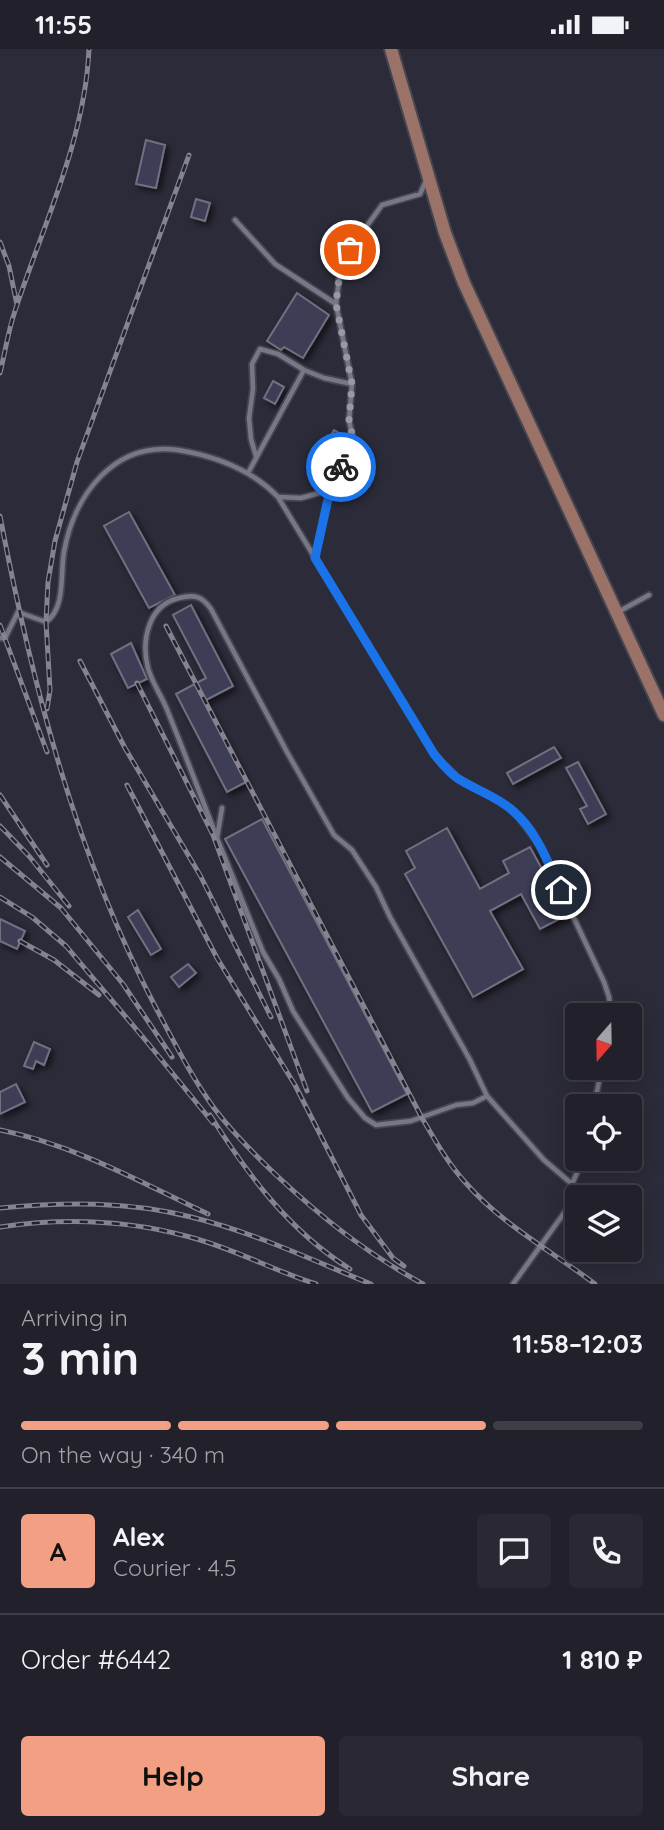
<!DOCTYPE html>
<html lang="en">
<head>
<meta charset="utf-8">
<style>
	body { margin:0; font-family:Quicksand,sans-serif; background:#292833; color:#f1f3f6; height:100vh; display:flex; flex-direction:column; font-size:26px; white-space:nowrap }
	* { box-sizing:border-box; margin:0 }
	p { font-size:23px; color:#a2a3a9 }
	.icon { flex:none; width:38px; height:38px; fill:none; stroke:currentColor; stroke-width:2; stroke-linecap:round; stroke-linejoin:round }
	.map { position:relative; height:1235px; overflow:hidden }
	.side { display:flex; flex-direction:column; background:#21202b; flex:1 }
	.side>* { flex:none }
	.needle { width:46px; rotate:200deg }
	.buttons { position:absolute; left:565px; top:954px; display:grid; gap:14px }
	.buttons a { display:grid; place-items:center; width:77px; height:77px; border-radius:7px; background:#21202b; box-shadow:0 4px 18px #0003,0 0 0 2px #3e3e47; font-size:35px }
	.pin { position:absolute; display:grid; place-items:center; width:60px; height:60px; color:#fff; margin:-30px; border:4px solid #fff; border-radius:50%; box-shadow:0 2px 7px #0007 }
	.courier { position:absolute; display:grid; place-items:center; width:70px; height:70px; margin:-35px; border:5px solid #1a73e8; border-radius:50%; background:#fff; color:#222; box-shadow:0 2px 9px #0007 }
	.overview em { font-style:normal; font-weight:700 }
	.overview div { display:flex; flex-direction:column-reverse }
	.overview { display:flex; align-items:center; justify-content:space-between; height:119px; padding:0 21px }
	h1 { font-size:46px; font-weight:700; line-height:52px }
	.bar { display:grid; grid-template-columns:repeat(4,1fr); gap:10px 7px; align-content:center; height:84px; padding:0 21px }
	.bar i { height:9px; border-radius:5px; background:#3e3e47 }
	.bar .current { background:#f39f83 }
	.bar p { grid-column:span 4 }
	.line { display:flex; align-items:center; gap:18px; padding:0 21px; border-top:2px solid #3e3e47 }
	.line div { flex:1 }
	.round { display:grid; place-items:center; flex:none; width:74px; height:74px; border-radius:7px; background:#292833 }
	.button { display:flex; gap:14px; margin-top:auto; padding:14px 21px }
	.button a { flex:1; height:80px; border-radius:7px; background:#f39f83; color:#111; font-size:28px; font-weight:700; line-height:80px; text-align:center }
	.button a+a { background:#292833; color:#f1f3f6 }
	.status { display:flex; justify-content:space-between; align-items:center; height:49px; padding:0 35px; background:#21202b; direction:ltr }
	.status svg { height:19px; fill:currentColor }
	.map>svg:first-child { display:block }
</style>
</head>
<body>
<div class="status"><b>11:55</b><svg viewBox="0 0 49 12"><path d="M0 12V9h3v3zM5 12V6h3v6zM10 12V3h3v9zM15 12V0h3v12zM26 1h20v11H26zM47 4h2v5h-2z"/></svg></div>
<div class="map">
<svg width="664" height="1235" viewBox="0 0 664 1235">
	<defs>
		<filter id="shadow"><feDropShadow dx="3.5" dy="3.5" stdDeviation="3.5" flood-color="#0009"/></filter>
	</defs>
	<rect width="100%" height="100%" fill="#2c2b39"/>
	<!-- building -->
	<path fill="#3d3c57" stroke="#707080" stroke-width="2" filter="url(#shadow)" d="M146 91 165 96 156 139 136 135Z
		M196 150 210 154 205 172 191 168Z
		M297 244 329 266 303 309 284 298 281 301 267 292Z
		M273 332 284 338 275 355 264 349Z
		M334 381 348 389 326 428 312 420Z
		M129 463 175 546 149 559 104 477Z
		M191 556 233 637 204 652 246 733 227 743 176 645 206 629 173 566Z
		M131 594 147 630 128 639 111 605Z
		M554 698 561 709 513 735 507 724Z
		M578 713 606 765 588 775 580 760 587 757 566 719Z
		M262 770 407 1045 372 1063 225 790Z
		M447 779 480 840 509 824 503 812 530 798 567 866 540 880 521 845 490 862 523 920 473 948 405 825 415 819 406 802Z
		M138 861 161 900 151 906 128 868Z
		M0 870 25 882 17 900 0 892Z
		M188 915 196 924 179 938 171 928Z
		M34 993 50 1000 44 1016 36 1012 33 1020 24 1017Z
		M16 1035 25 1053 0 1065V1043Z"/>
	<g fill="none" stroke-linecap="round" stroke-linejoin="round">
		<!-- service casing -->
		<g stroke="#464651" stroke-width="8">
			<path id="service" d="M235 171 275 215 336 255
				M256 407 251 390 249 369 253 340 252 315 260 300 278 305 304 321
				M248 424 304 321 324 329 352 335
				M279 448 301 449 330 441
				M315 508 330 441 353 390 349 371 352 335 336 255 341 213 382 156 420 145 426 132
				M618 563 649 546
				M0 589H5L18 563 46 573C66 559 60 525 64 503 74 446 114 392 178 401 215 407 252 421 278 448L434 705 458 729 499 752 514 762 539 795 604 933 609 948 611 966
				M222 759 217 789 263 903 279 930 293 962 348 1049 365 1069 376 1076 411 1072 456 1056 473 1054 487 1047 544 1111 572 1135
				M217 789C201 747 185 705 168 663 163 649 152 634 148 619 141 592 148 556 179 549 194 545 202 547 211 560L287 703 334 786 352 801 376 838 390 868 470 1011 487 1047
				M594 1057 602 1018
				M513 1235 567 1160 572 1135 583 1110"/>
		</g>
		<!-- secondary casing -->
		<g stroke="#464651" stroke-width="16">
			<path id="secondary" d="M391 0 445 184 464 234 664 666"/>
		</g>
		<!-- service -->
		<use href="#service" stroke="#787787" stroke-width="4.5"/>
		<!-- secondary -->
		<use href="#secondary" stroke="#9a7267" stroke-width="12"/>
		<!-- rail casing -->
		<g stroke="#84838f" stroke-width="5">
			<path id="rail" d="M0 193 9 217 17 256
				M0 324C5 304 8 282 15 262 43 176 85 91 89 0
				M0 467C32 635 76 806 156 959 174 993 191 1027 214 1059 232 1083 253 1104 275 1125 322 1169 366 1204 423 1235
				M0 576 47 703
				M166 577 422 1069C435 1091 447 1113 464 1132 501 1175 550 1201 595 1235
				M80 612 125 699 200 826 271 968
				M137 634 213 786 307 1042
				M47 660 50 641 46 573 48 533 55 492 77 413 189 106
				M127 736 217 909 295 1036 361 1166 393 1209 404 1217
				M0 746 47 816
				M0 777 29 807 69 857
				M0 808 61 859 123 935 172 1008
				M0 848 32 868 66 897 147 993 213 1074
				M20 892 54 911 99 946
				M210 1066C248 1126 289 1182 350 1220
				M0 1081C75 1096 140 1133 208 1165
				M0 1159C64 1153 128 1152 191 1168 253 1183 312 1211 371 1235
				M0 1178C61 1169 126 1171 186 1187 231 1198 272 1221 316 1235"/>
		</g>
		<!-- rail -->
		<use href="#rail" stroke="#22222f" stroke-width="2.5" stroke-dasharray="8" stroke-linecap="butt"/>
	</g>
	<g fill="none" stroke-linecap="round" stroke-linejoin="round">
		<!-- done -->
		<path stroke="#9999a4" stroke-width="7" stroke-dasharray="0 12.6" d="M341 418 353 390 349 371 352 335 336 255 341 213 350 201"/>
		<!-- route -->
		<path stroke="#1a73e8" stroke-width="9" d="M341 418 330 441 315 509 434 705C441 714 448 722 457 729 475 741 497 747 513 762 537 782 548 814 561 841"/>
	</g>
</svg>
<div class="buttons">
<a><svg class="needle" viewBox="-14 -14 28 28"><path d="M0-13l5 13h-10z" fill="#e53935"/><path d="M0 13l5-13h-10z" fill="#a2a3a9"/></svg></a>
<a><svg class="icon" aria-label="locate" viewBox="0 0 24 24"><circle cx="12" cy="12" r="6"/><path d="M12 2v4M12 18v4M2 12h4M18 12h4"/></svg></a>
<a><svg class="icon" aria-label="layers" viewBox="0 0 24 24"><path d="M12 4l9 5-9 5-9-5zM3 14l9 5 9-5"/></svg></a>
</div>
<div class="pin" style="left:350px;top:201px;background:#ea580c"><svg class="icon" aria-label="bag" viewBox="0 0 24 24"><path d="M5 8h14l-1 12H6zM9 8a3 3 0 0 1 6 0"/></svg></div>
<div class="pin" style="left:561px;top:841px;background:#1f2937"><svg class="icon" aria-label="home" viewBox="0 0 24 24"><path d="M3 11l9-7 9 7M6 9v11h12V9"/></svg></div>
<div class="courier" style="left:341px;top:418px"><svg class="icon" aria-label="bike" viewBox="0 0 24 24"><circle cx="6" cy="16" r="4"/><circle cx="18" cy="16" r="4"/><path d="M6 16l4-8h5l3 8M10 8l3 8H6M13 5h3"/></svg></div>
</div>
<section class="side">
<div class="overview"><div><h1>3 min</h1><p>Arriving in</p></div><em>11:58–12:03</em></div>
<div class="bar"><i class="current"></i><i class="current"></i><i class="current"></i><i></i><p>On the way · 340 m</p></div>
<div class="line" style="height:126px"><b class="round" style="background:#f39f83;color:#111">A</b><div><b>Alex</b><p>Courier · 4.5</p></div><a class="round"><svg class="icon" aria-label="chat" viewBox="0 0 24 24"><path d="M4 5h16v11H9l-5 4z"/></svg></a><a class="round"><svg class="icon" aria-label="phone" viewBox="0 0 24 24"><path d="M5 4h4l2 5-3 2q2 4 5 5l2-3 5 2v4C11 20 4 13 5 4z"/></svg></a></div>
<div class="line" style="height:91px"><div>Order #6442</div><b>1 810 ₽</b></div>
<div class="button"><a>Help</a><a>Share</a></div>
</section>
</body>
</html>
